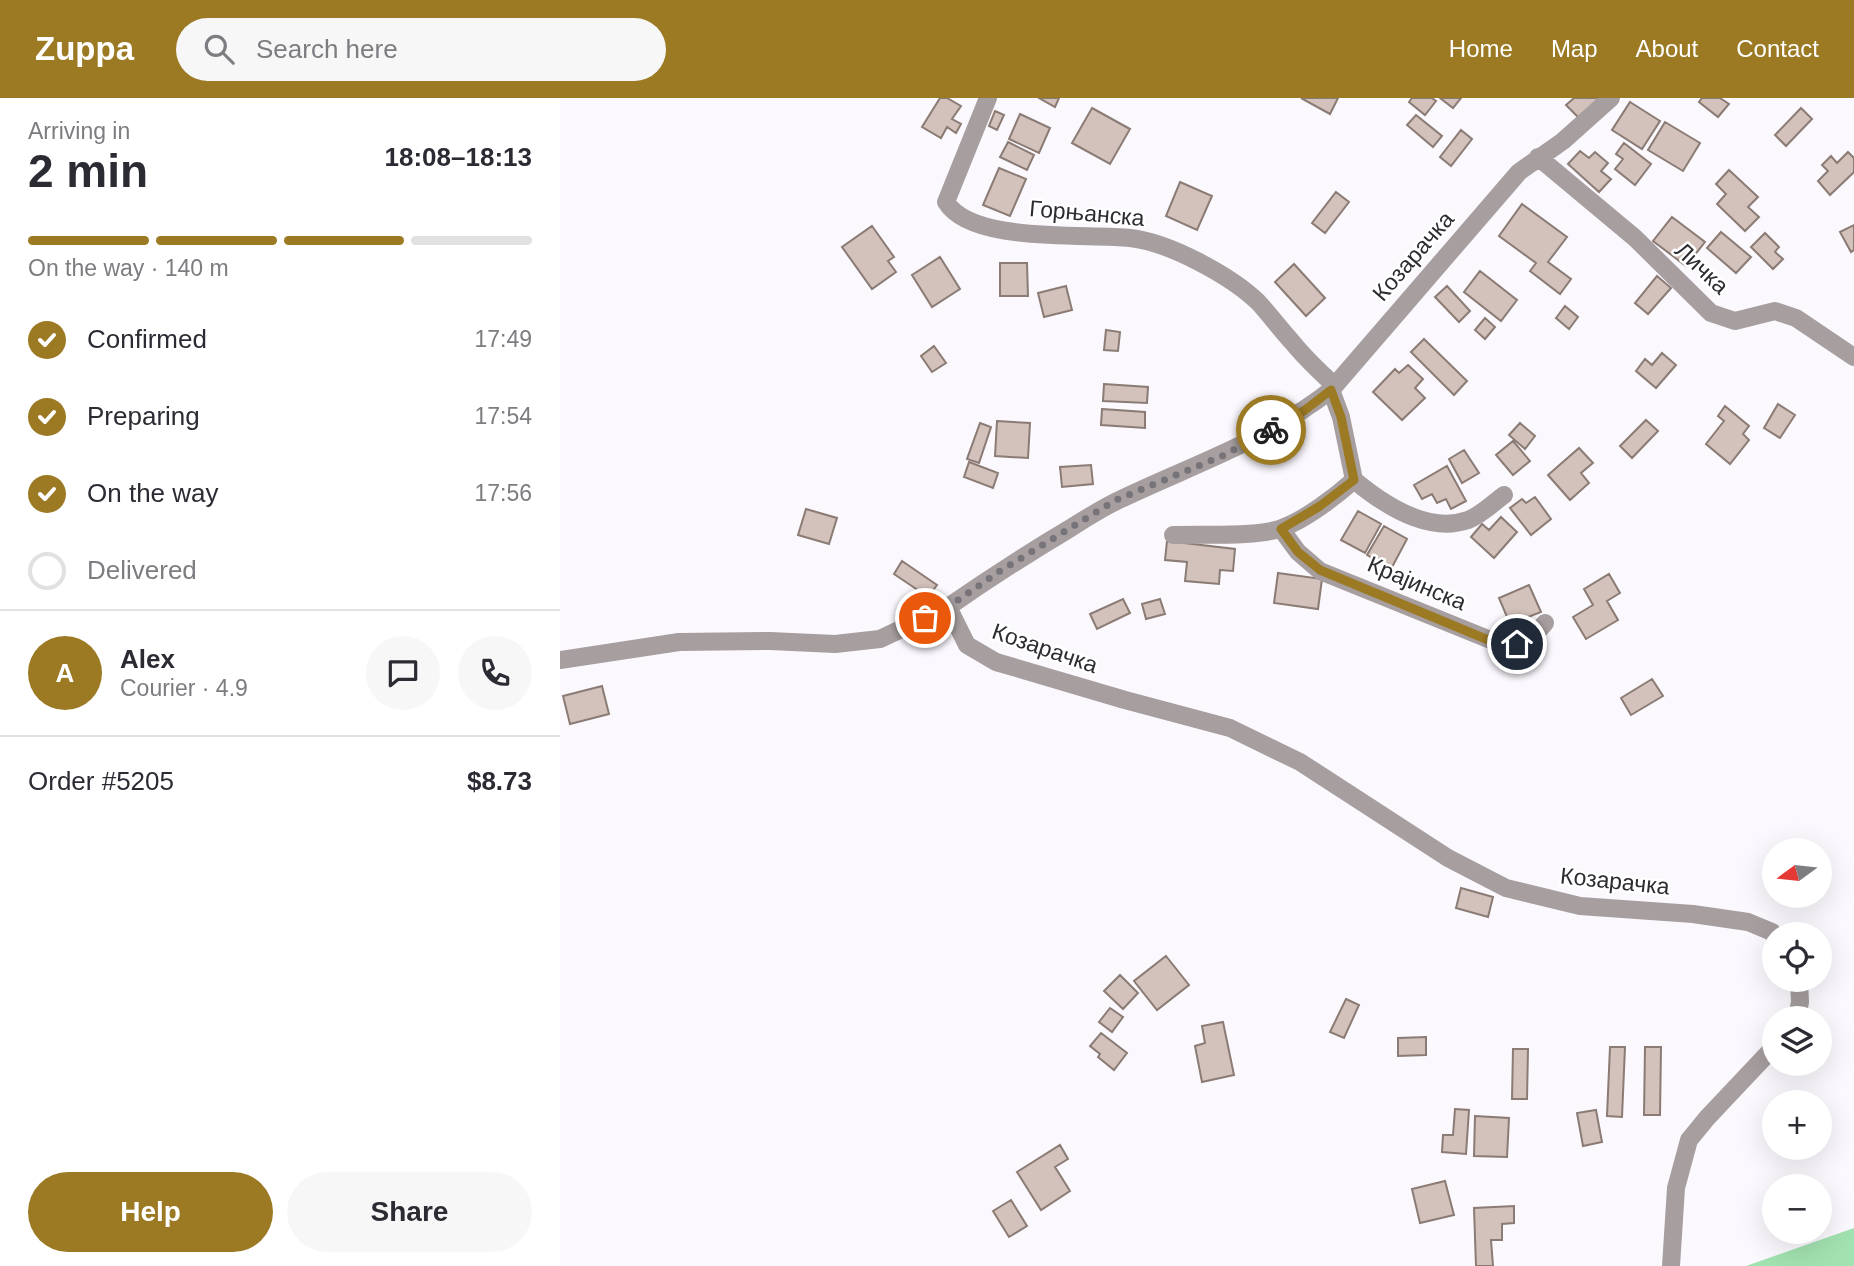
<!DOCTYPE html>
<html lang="en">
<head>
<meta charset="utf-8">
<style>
	body { margin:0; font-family:Helvetica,sans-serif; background:#f7f7f7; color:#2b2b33; height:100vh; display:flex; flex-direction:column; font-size:26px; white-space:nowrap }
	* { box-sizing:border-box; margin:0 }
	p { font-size:23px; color:#7c7c81 }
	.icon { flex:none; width:38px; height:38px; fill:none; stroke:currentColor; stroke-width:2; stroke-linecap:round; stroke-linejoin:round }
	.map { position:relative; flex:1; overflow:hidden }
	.details { display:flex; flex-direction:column; background:#fff; width:560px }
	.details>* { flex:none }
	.needle { width:46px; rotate:255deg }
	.tools { position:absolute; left:1202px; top:740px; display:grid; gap:14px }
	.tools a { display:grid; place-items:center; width:70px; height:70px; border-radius:50%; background:#fff; box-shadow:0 7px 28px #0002; font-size:35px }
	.pin { position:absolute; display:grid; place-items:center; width:60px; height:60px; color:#fff; margin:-30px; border:4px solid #fff; border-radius:50%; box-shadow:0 2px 7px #0007 }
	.courier { position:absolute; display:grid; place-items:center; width:70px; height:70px; margin:-35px; border:5px solid #9c7a24; border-radius:50%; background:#fff; color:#222; box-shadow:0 2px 9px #0007 }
	.overview em { font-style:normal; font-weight:800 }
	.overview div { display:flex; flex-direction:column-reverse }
	.overview { display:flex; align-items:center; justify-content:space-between; height:119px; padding:0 28px }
	h1 { font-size:46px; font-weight:800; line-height:52px }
	.bar { display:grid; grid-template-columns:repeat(4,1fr); gap:10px 7px; align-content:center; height:84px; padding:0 28px }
	.bar i { height:9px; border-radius:5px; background:#e1e1e2 }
	.bar .current { background:#9c7a24 }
	.bar p { grid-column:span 4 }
	.line { display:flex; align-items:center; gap:18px; padding:0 28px; border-top:2px solid #e1e1e2 }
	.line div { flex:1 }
	.round { display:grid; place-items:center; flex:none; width:74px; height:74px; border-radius:37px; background:#f7f7f7 }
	ol { padding:0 28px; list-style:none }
	li { display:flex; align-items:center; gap:21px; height:77px }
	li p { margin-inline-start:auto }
	li .icon { padding:7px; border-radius:50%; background:#9c7a24; color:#fff; stroke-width:4 }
	li:last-child { color:#7c7c81 }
	li i { width:38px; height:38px; border:4px solid #e1e1e2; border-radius:50% }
	.cta { display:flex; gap:14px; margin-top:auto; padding:14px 28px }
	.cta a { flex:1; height:80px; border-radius:42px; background:#9c7a24; color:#fff; font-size:28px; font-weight:800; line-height:80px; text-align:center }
	.cta a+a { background:#f7f7f7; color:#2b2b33 }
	header { display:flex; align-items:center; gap:42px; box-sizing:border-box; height:98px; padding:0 35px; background:#9c7a24; color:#fff }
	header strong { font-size:33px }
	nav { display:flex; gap:38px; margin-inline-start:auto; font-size:24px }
	.search { width:490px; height:63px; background:#f7f7f7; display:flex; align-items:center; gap:18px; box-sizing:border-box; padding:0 24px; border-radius:38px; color:#7c7c81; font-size:26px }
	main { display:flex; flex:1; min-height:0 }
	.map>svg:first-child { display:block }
</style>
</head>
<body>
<header>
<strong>Zuppa</strong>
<div class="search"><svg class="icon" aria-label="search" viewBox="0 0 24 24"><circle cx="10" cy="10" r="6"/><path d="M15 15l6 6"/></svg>Search here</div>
<nav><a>Home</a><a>Map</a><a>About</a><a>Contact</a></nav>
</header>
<main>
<section class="details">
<div class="overview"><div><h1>2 min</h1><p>Arriving in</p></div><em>18:08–18:13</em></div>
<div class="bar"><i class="current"></i><i class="current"></i><i class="current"></i><i></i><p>On the way · 140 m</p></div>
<ol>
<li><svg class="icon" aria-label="check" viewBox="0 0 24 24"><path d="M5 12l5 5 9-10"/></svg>Confirmed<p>17:49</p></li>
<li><svg class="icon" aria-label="check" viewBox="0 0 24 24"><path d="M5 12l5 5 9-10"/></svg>Preparing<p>17:54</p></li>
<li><svg class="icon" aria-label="check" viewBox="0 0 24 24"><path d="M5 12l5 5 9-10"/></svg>On the way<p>17:56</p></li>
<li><i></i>Delivered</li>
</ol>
<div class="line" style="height:126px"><b class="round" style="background:#9c7a24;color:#fff">A</b><div><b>Alex</b><p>Courier · 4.9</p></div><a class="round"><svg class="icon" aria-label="chat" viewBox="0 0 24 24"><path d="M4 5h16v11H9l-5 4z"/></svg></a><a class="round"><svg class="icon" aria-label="phone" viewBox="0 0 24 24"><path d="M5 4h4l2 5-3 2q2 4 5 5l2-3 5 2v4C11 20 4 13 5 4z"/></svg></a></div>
<div class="line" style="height:91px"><div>Order #5205</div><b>$8.73</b></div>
<div class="cta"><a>Help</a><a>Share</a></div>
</section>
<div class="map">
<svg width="1294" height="1168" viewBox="0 0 1294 1168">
	<rect width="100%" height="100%" fill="#fbf8fe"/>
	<!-- green -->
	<path fill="#a2e2b0" d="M1294 1130V1168H1186Z"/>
	<!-- building -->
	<path fill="#d3c2bb" stroke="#8a7b74" stroke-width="2" d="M380 0H387L401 8 392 21 401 26 396 35 387 29 381 40 362 29Z
		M479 0H499L495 9Z
		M741 0H778L770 16Z
		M852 0H872L876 3 865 17 849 4Z
		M880 0H901L893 10Z
		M1014 0H1036L1038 2 1019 20 1006 7Z
		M1142 0H1160L1169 6 1158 19 1139 4Z
		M1070 4 1100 23 1082 51 1052 32Z
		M532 10 570 31 550 66 512 45Z
		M1241 10 1252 21 1226 48 1215 37Z
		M435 13 444 17 437 32 429 28Z
		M460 16 490 30 479 55 449 41Z
		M856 17 882 38 873 49 847 27Z
		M1105 24 1140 45 1123 73 1088 52Z
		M901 32 912 41 891 68 880 59Z
		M448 44 474 57 467 72 440 59Z
		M1064 45 1091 66 1075 87 1055 71 1063 61 1056 56Z
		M1020 53 1029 60 1035 54 1048 65 1041 73 1051 81 1039 94 1008 66Z
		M1288 54 1294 60V74L1270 97 1258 83 1268 73 1262 67 1271 58 1277 65Z
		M439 70 466 81 450 118 423 107Z
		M1169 72 1198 99 1188 109 1199 119 1185 133 1157 106 1166 96 1156 86Z
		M620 84 652 98 637 132 606 118Z
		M776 94 789 104 765 135 752 125Z
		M962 106 1007 139 988 164 1011 181 1000 196 970 173 976 165 939 138Z
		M1112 119 1145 144 1126 168 1093 143Z
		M1294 127V152L1291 154 1280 134Z
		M312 128 334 159 328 163 336 174 312 191 282 149Z
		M1161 134 1191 159 1176 175 1147 150Z
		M1205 135 1219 149 1215 154 1223 161 1213 171 1191 149Z
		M380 159 400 191 372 209 352 177Z
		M440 165H467L468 198H440Z
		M734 166 765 200 746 218 715 184Z
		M920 173 957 202 941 223 904 194Z
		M1097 178 1111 190 1088 216 1075 205Z
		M506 188 512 212 484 219 478 195Z
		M887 188 910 213 899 224 875 199Z
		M1005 208 1018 219 1009 231 996 220Z
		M925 220 935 229 925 241 915 232Z
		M546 232 560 234 558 253 544 252Z
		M864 241 907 283 894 297 851 254Z
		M374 248 386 265 372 274 361 258Z
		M1102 255 1116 267 1096 290 1076 273 1085 261 1092 267Z
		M848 267 863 281 855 290 865 300 842 322 813 294 835 271 839 275Z
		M544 286 588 289 587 305 543 303Z
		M1218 306 1235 317 1220 340 1204 330Z
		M1165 308 1189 328 1183 336 1189 342 1170 366 1146 346 1164 323 1158 318Z
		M542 311 585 314V330L541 327Z
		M1086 322 1098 333 1072 360 1060 348Z
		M437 323 470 325 468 360 435 358Z
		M420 325 431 329 419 365 407 361Z
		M960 325 975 338 965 351 949 337Z
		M953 343 970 363 953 377 936 357Z
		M1019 350 1033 365 1021 375 1029 385 1010 402 988 377Z
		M904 352 919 375 902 385 889 361Z
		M409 364 438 375 433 390 404 379Z
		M531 367 533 386 502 389 500 369Z
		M887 368 906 403 891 411 886 401 877 405 872 396 862 401 854 387Z
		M975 399 991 421 971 437 950 410 962 401 966 405Z
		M246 411 277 420 269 446 238 437Z
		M798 413 821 426 805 455 781 442Z
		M941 419 957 434 934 460 911 439 922 426 929 432Z
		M824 428 847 441 831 471 807 457Z
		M607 443 675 451 673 473 660 472 659 486 625 483 627 464 605 462Z
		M342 463 377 487 368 499 334 476Z
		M718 475 762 481 758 511 714 505Z
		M1049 476 1060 495 1047 503 1058 522 1026 541 1013 519 1033 507 1024 491Z
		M969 487 981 514 950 526 939 500Z
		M563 501 570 515 537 531 530 516Z
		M600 501 605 516 586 521 582 506Z
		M1092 581 1103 598 1071 617 1061 600Z
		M42 588 49 616 10 626 3 598Z
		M901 790 933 799 928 819 896 810Z
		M606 858 629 887 597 912 574 883Z
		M560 877 578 895 563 911 544 893Z
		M786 901 799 907 784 940 770 934Z
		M550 910 563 919 552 934 539 924Z
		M663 924 674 977 642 984 635 948 645 945 642 928Z
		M541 935 567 955 554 972 538 959 540 956 530 948Z
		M866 939V957L838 958V940Z
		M1050 949H1065L1062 1019 1047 1018Z
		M1085 949H1101L1100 1017H1084Z
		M953 951H968L967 1001H952Z
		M895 1011 909 1012 906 1056 882 1054 883 1037H893Z
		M1036 1012 1042 1044 1023 1048 1017 1015Z
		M915 1018 949 1020 947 1059 914 1058Z
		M500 1047 508 1061 495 1069 510 1093 481 1112 457 1074Z
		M885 1083 894 1117 860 1125 852 1091Z
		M451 1102 467 1128 449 1139 433 1113Z
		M954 1108V1125L942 1126V1142H931L933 1168H916L914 1110Z"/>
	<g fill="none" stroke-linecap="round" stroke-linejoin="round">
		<!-- minor -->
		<path stroke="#a69e9f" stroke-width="18" d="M428 0 386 104C412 146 525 135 570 140 608 144 670 177 698 204 710 217 721 232 733 245 745 260 760 274 774 287
			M1051 0 1003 43 959 74 771 292C704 344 634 366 559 402 542 410 525 421 509 431 467 456 427 482 388 509L407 547 436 564 565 602 670 630 740 664 888 760 946 790 1020 808 1133 816 1188 824 1212 834 1214 837
			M978 59 1075 140 1151 215 1175 223 1215 213 1236 220 1294 259
			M794 382C824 407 868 436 908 422 921 417 933 405 944 397
			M721 431 738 454 760 473 933 543C960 547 967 547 985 525
			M613 437C640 436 700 439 722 430 746 421 775 399 794 382L781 319 771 292
			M0 562 119 544 210 543 275 546 320 541 388 509
			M1237 920 1240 904 1239 882
			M1111 1168 1116 1090 1129 1042 1147 1020 1214 949"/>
	</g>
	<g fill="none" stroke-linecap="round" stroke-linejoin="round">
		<!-- done -->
		<path stroke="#767379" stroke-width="7" stroke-dasharray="0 12.6" d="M365 520 388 509 440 473 556 402 662 358 711 332"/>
		<!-- route -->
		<path stroke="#9c7a24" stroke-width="9" d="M711 332 745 312 771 292 781 319 794 382 760 408 721 431 738 454 760 472 933 544 957 546"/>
	</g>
	<g text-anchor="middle" stroke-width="5" stroke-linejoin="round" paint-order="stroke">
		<!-- street labels -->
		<g font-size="23" fill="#2e2b31" stroke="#fff">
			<text transform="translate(527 115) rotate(5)" y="8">Горњанска</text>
			<text transform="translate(853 158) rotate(-49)" y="8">Козарачка</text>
			<text transform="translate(1142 170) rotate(43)" y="8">Личка</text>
			<text transform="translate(857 485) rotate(23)" y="8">Крајинска</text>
			<text transform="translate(485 550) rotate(19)" y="8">Козарачка</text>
			<text transform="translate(1055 783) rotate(6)" y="8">Козарачка</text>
		</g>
	</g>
</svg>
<div class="tools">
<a><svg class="needle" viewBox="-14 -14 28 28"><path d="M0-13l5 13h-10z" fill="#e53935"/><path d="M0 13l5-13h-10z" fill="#7c7c81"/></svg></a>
<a><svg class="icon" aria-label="locate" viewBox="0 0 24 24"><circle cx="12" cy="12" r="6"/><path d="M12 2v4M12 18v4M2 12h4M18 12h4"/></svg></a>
<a><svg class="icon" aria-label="layers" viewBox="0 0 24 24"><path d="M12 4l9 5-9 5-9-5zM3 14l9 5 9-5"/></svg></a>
<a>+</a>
<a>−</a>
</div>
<div class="pin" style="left:365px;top:520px;background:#ea580c"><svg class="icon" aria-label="bag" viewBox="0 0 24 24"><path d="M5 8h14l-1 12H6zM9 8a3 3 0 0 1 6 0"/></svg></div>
<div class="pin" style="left:957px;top:546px;background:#1f2937"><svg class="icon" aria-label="home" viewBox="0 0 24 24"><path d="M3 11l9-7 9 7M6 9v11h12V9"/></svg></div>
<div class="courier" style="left:711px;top:332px"><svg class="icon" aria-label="bike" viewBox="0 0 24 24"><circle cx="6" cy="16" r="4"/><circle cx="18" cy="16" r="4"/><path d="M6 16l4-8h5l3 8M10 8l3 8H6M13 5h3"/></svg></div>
</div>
</main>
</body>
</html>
